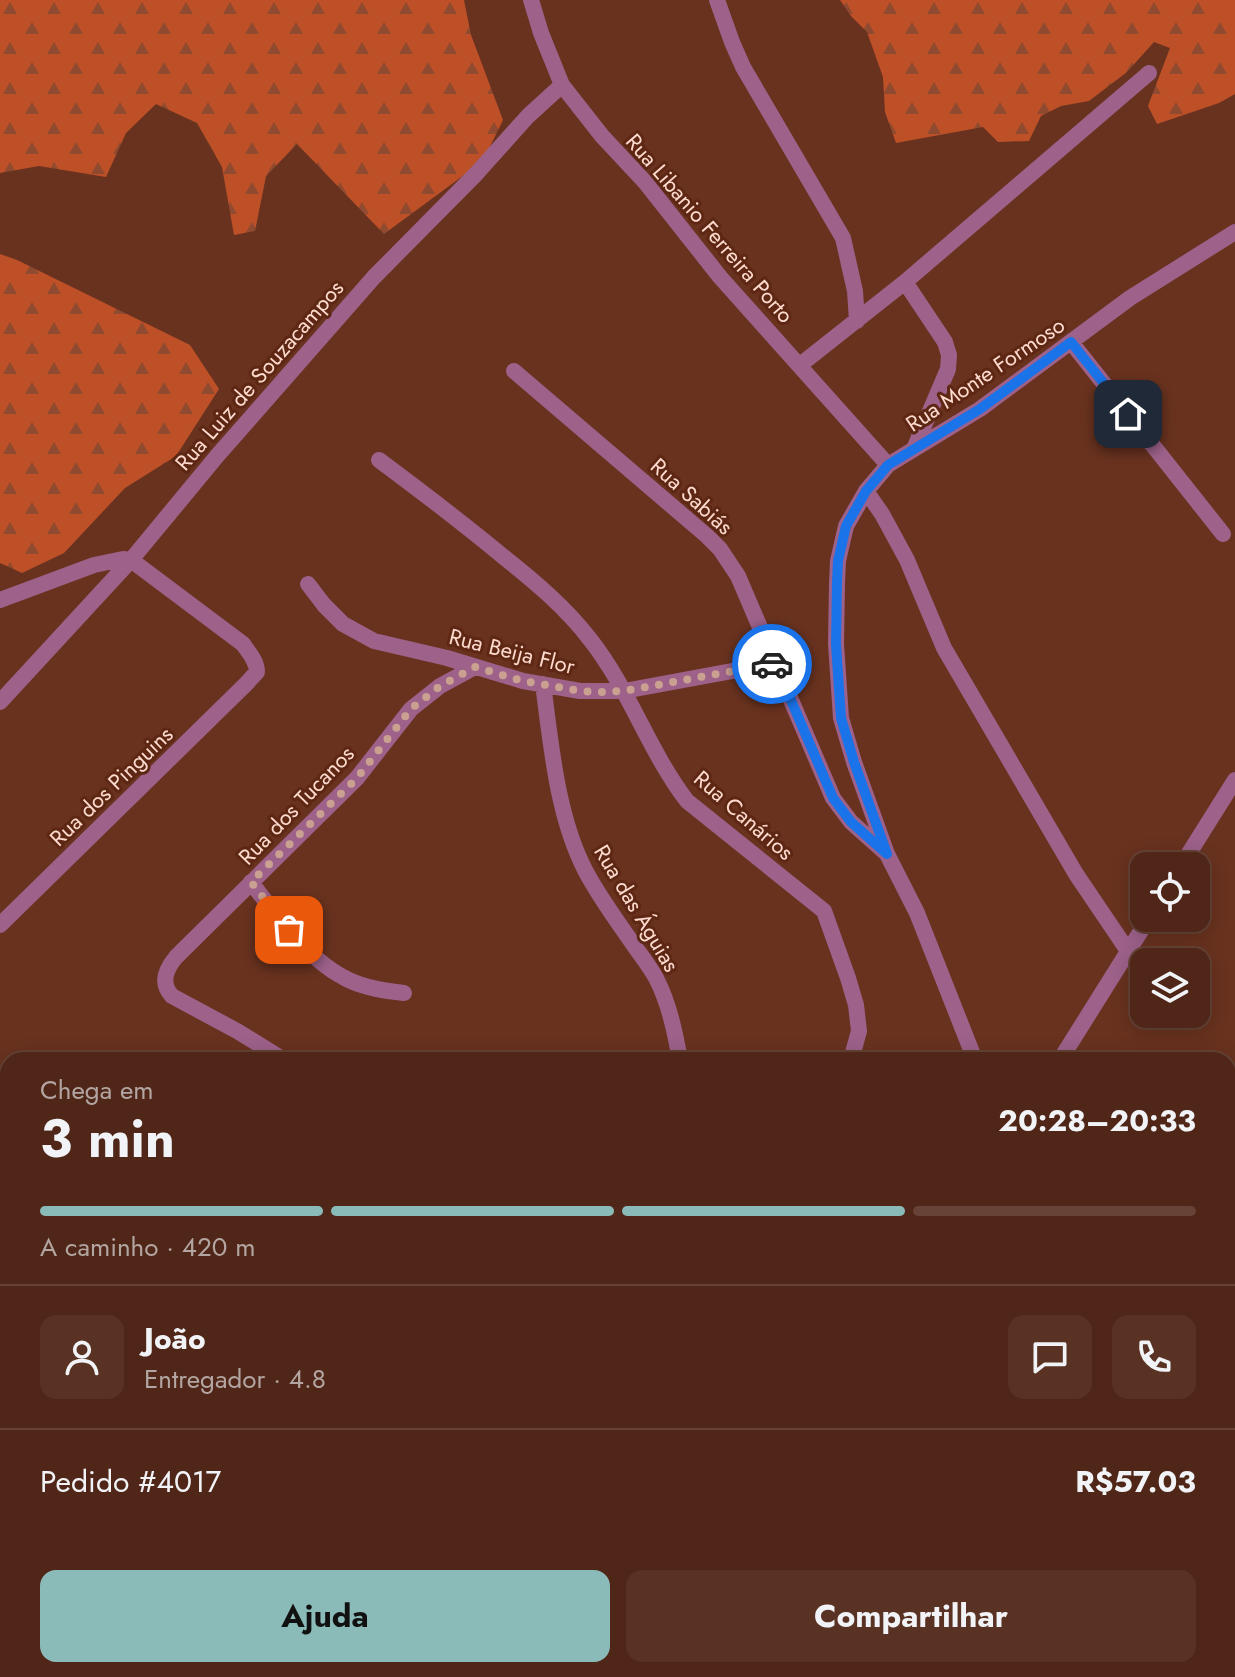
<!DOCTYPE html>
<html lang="pt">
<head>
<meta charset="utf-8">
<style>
	body { margin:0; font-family:Jost,sans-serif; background:#593224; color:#f1f3f6; height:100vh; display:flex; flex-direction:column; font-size:30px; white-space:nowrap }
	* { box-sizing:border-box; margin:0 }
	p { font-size:26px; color:#b3a5a1 }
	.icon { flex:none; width:44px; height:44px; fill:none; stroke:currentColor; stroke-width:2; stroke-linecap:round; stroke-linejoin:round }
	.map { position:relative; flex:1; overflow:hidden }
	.side { position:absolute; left:0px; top:1052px; width:1236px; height:626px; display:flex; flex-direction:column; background:#4f2617; border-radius:24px 24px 0 0; box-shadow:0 4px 20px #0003,0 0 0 2px #664336 }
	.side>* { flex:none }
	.controls { position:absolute; left:1130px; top:852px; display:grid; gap:16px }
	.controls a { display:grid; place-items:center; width:80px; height:80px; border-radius:16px; background:#4f2617; box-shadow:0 4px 20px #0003,0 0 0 2px #664336; font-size:40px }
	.pin { position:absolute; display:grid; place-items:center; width:68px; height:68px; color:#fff; margin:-34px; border-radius:16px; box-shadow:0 4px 12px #0006 }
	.courier { position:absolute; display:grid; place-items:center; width:80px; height:80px; margin:-40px; border:6px solid #1a73e8; border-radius:50%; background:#fff; color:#222; box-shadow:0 2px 10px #0007 }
	.head em { font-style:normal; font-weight:700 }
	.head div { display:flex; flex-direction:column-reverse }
	.head { display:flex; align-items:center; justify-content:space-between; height:136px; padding:0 40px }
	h1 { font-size:52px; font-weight:700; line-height:60px }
	.bar { display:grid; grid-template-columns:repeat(4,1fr); gap:12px 8px; align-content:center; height:96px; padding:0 40px }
	.bar i { height:10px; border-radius:6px; background:#664336 }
	.bar .selected { background:#8bbbb9 }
	.bar p { grid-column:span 4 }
	.line { display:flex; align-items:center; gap:20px; padding:0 40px; border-top:2px solid #664336 }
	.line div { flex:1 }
	.round { display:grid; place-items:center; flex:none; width:84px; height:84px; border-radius:16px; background:#593224 }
	.action { display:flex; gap:16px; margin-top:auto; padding:16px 40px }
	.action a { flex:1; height:92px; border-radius:16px; background:#8bbbb9; color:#111; font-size:32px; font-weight:700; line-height:92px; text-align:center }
	.action a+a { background:#593224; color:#f1f3f6 }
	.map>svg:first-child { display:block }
</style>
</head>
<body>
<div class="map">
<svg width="1235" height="1677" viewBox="0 0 1235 1677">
	<defs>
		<pattern id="forest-firs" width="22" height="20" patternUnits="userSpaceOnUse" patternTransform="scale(2)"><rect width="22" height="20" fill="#bd5027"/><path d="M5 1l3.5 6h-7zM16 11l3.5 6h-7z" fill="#904a30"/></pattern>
	</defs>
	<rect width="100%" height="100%" fill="#69321f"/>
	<!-- forest -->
	<path fill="url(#forest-firs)" d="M0 0H464L471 35 503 120 483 161 384 234 297 144 266 176 255 231 234 235 222 167 197 123 156 104 126 133 106 177 39 166 0 173Z
		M840 0H1235V94L1219 103 1157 124 1148 106 1170 48 1154 42 1127 72 1089 101 1061 106 1041 116 1029 141 998 142 983 127 896 143 885 112 883 77 867 32 851 16Z
		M0 254 17 260 190 345 219 389 176 456 125 488 64 553 22 573 0 563Z"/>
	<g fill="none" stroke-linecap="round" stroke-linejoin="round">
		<!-- minor -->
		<path stroke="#9d618a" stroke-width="16" d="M531 0 541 33 562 85 602 136 645 182 720 277 888 465
			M717 0 732 42 743 67 843 238 855 291 857 321
			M905 282 945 342 949 355 948 369 914 449
			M1071 342 1223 534
			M800 365 905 282 1149 73
			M514 371 707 536 720 549 738 576 833 798 851 822 886 853
			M379 460C422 492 464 524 505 558 535 582 565 607 589 638 629 688 648 750 687 801L824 911 848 978 856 1005 859 1031 851 1060
			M866 491 882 514 907 560 944 648 1076 874 1128 951
			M308 584 324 605 343 624 374 641 447 658 523 681 580 691H624L775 663
			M0 600 94 565 123 559 131 560 243 644C249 653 257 661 257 672L246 684 0 925
			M543 684C551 744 557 816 585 870 599 897 618 922 635 947 642 957 650 967 656 978 669 1003 675 1032 680 1060
			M0 702 131 560 217 456 374 277 476 174 528 116 562 85
			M1181 866 1235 780
			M251 882C274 913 308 959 343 977 360 987 384 991 404 993
			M284 1060 237 1031 172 996C160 983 166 969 176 957L357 778 411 709 440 686 475 667
			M975 1060 917 913 887 854 854 762 841 718 836 644 837 583 838 561 846 526 866 491 888 465 980 409 1130 298 1235 232
			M1060 1060 1149 918
			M1228 1149 1235 1138
			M0 1169 8 1171
			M0 1324 8 1323
			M1228 1356 1235 1367
			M0 1393 8 1392
			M0 1473 8 1478
			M1228 1571H1235
			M0 1589 8 1594
			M858 1670 860 1677
			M88 1677 94 1670
			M281 1677 288 1670
			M495 1677 501 1670
			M1087 1677 1092 1670"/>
	</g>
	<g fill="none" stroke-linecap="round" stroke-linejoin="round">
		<!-- done -->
		<path stroke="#caa091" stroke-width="8" stroke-dasharray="0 14.4" d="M289 930 251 882 357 778 411 709 440 686 475 667 523 681 580 691 599 692 624 691 772 664"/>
		<!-- route -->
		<path stroke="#1a73e8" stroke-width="10" d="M772 664 775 663 833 798 851 822 887 854 854 762 841 718 836 644 837 583 838 561 846 526 866 491 888 465 980 409 1071 342 1128 414"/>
	</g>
	<g text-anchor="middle" stroke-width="6" stroke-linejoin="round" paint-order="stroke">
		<!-- street labels -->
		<g font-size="22" fill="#fedbcf" stroke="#5d2714">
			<text transform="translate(710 228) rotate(49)" y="8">Rua Libanio Ferreira Porto</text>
			<text transform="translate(985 374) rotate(-34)" y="8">Rua Monte Formoso</text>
			<text transform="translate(259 375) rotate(-49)" y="8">Rua Luiz de Souzacampos</text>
			<text transform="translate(692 496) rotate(42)" y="8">Rua Sabiás</text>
			<text transform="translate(512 651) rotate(14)" y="8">Rua Beija Flor</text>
			<text transform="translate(111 786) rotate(-44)" y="8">Rua dos Pinguins</text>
			<text transform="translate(296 805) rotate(-46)" y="8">Rua dos Tucanos</text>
			<text transform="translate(744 815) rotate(41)" y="8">Rua Canários</text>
			<text transform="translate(637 908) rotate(59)" y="8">Rua das Águias</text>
		</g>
	</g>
</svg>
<div class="controls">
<a><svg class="icon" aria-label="locate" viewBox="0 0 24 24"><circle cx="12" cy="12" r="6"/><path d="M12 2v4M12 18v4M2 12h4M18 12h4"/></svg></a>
<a><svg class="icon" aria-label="layers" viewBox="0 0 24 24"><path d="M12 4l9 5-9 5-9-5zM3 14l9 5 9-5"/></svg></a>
</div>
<div class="pin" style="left:289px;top:930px;background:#ea580c"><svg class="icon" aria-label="bag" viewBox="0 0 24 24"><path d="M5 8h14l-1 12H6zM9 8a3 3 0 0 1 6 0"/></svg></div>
<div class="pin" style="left:1128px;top:414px;background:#1f2937"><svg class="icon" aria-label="home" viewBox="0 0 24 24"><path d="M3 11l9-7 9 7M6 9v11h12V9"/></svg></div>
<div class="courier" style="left:772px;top:664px"><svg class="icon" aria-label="car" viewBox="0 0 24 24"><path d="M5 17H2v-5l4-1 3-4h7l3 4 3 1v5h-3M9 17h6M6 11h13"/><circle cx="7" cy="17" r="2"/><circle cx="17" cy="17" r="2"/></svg></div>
<section class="side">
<div class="head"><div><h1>3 min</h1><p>Chega em</p></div><em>20:28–20:33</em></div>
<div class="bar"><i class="selected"></i><i class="selected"></i><i class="selected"></i><i></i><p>A caminho · 420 m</p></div>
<div class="line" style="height:144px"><a class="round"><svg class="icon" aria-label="person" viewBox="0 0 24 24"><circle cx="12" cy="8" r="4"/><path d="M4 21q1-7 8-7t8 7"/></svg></a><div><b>João</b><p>Entregador · 4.8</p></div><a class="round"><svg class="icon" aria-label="chat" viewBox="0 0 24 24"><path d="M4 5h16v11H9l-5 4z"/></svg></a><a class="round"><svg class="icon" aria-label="phone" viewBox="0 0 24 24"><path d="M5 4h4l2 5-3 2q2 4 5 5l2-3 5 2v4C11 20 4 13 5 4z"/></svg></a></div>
<div class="line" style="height:104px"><div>Pedido #4017</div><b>R$57.03</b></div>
<div class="action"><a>Ajuda</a><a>Compartilhar</a></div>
</section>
</div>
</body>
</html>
